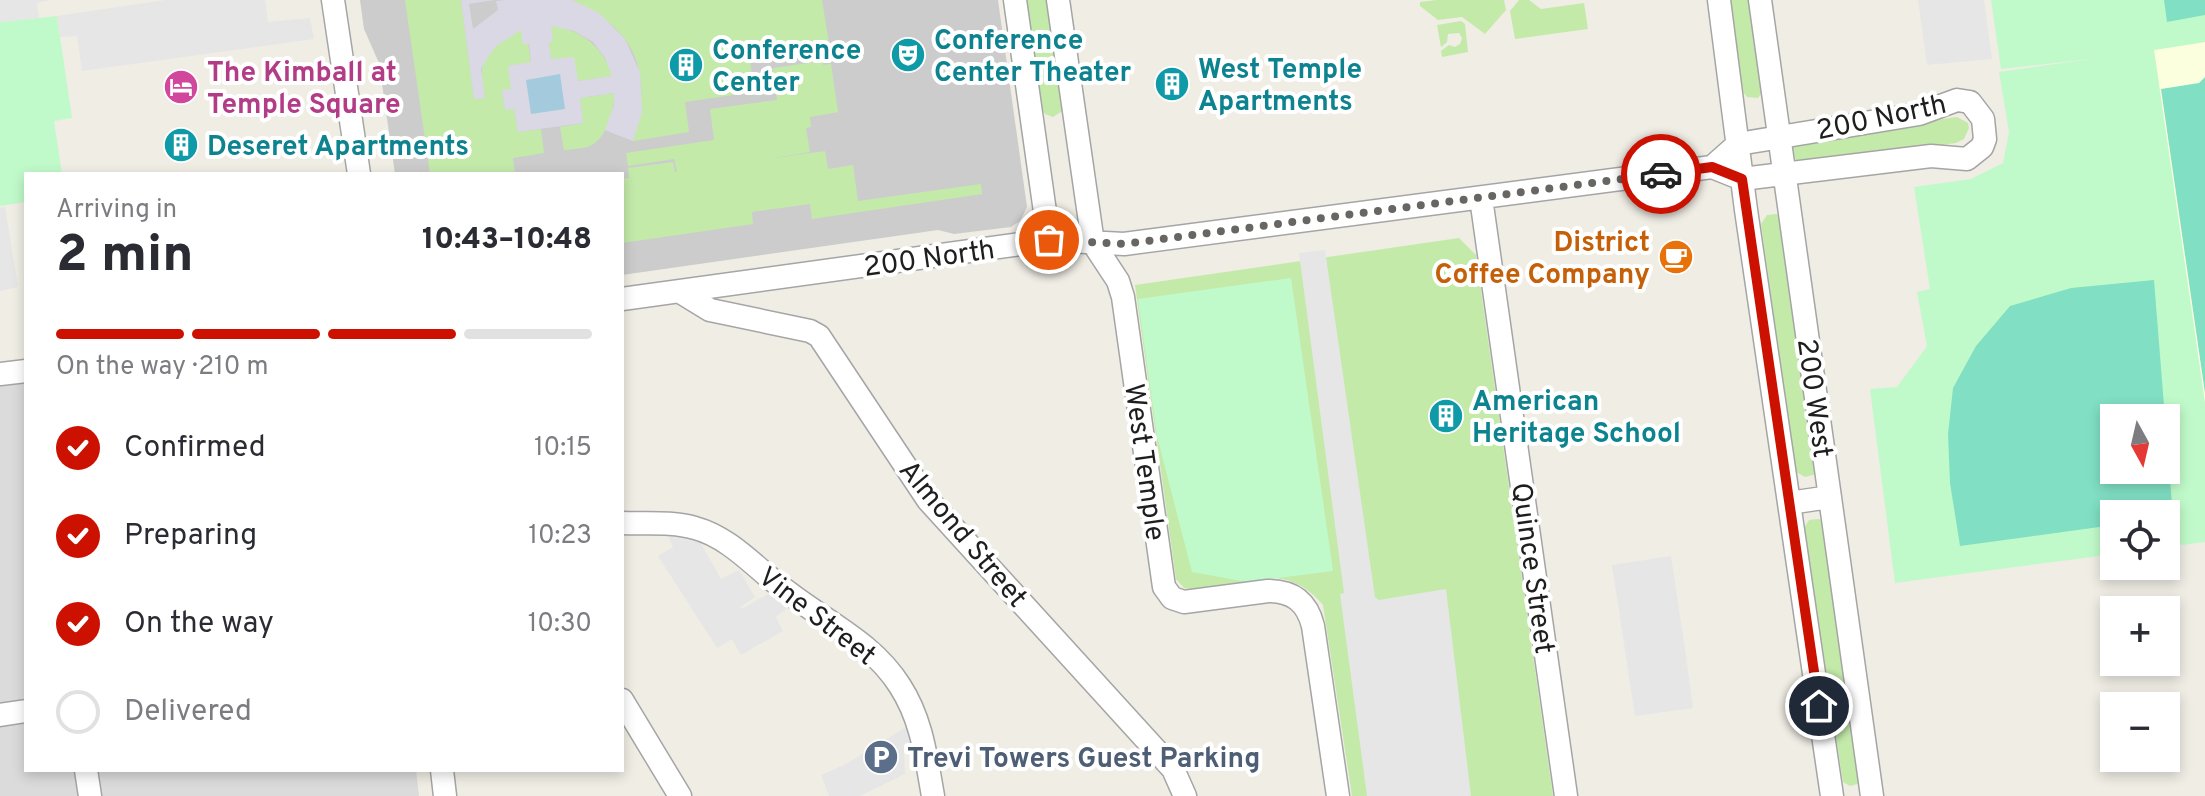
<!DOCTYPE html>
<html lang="en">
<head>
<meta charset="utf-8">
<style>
	body { margin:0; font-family:Overpass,sans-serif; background:#f2f2f3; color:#2b2b33; height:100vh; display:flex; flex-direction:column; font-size:30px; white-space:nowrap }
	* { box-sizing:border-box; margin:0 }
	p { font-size:26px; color:#7c7c81 }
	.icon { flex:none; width:44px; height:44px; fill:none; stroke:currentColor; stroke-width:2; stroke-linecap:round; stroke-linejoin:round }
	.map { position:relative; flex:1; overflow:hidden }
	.sheet { position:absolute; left:24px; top:172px; width:600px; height:600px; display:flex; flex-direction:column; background:#fff; border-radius:0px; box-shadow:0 4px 12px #0003 }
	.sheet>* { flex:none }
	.needle { width:52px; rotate:172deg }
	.tools { position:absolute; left:2100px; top:404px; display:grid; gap:16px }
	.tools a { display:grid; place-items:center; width:80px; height:80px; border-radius:0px; background:#fff; box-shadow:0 4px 12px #0003; font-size:40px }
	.pin { position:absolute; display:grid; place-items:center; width:68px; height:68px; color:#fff; margin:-34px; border:4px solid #fff; border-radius:50%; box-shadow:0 2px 8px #0007 }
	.courier { position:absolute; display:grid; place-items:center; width:80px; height:80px; margin:-40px; border:6px solid #c10; border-radius:50%; background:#fff; color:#222; box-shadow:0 2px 10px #0007 }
	.overview em { font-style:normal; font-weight:800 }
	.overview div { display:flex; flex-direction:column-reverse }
	.overview { display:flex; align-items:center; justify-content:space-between; height:136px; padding:0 32px }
	h1 { font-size:52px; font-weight:800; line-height:60px }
	.bar { display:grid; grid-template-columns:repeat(4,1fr); gap:12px 8px; align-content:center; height:96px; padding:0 32px }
	.bar i { height:10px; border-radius:6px; background:#e1e1e2 }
	.bar .on { background:#c10 }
	.bar p { grid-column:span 4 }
	ol { padding:0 32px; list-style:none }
	li { display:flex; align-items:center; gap:24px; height:88px }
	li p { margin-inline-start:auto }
	li .icon { padding:8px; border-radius:50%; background:#c10; color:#fff; stroke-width:4 }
	li:last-child { color:#7c7c81 }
	li i { width:44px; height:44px; border:4px solid #e1e1e2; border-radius:50% }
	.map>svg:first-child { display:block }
</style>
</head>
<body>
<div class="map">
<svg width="2205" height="796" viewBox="0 0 2205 796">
	<rect width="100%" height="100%" fill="#efede4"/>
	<!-- residential -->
	<path fill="#dcdbdb" d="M26 382V770H416L419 796H0V386Z"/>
	<!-- education -->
	<path fill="#fcffdd" d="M2205 42V403L2154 50Z"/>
	<!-- religious -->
	<path fill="#ccc" d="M360 0H998L1027 207 1020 221 1011 227 954 234 938 230 622 275V174H395L379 63 364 29Z"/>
	<!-- grass -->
	<path fill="#c4eaaa" d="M405 0H461L474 99 485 97C484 89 481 79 482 71 483 52 506 38 521 29L528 43 531 63 511 89 502 91 505 109 514 108 518 132 541 129 544 153 513 158 515 174H430Z
		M572 0H822L829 44 820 45V50L750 60 754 92 685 102 689 132 633 141C653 72 638 31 572 0Z
		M1026 0H1050L1064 110 1053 117 1045 114 1041 108Z
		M1437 0H1504L1506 10 1485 34 1462 17 1438 20 1420 6V2Z
		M1519 0H1529L1541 9 1584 3 1588 29 1515 39 1510 11Z
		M1730 0H1751L1764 90 1758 98 1747 97 1743 92Z
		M1461 21 1465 24 1468 52 1442 57 1441 51 1449 45 1455 47 1460 44 1462 38 1459 33 1448 34 1447 42 1441 47 1437 25Z
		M551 26C582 30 602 46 613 76L577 81 551 60 549 42Z
		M822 61 823 65 831 64 838 112 810 117 811 127 806 128 810 152 767 159 825 151 828 169 853 165 858 201 981 184 982 194 812 219 810 204 752 212 753 224 622 243V179L629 178 628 168 673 162 675 172H677L674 159 628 166 626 153 714 140 710 109 777 100 773 68Z
		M615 93C613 109 608 138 590 146 583 149 571 149 564 150L560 127 583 123 580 98Z
		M1957 117 1968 123 1969 128 1964 139 1956 143 1812 164 1797 162 1791 151 1793 146 1809 138Z
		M1776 214 1779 216 1816 474 1805 477 1796 472 1761 224 1767 215Z
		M1459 238 1476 255 1553 796H1352L1323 605C1309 589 1296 580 1275 578L1192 589 1184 588 1176 579 1135 285Z
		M1818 519 1822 520 1861 783 1850 786 1843 782 1804 528 1809 520Z"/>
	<!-- park -->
	<path fill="#c1faca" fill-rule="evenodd" d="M1991 0H2205V42L2154 50 2205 403V542L2166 547V514H2114V554L1895 583 1870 389 1897 387 1927 346 1917 292 1930 289 1914 187 1971 179 2003 163 2009 132 1999 72 2091 59 2001 69ZM2114 418H2166V470H2114Z
		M57 16 72 118 54 121 62 174H26V202L0 206V22Z
		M1291 278 1333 571 1247 582 1192 572 1157 436 1138 299Z"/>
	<!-- pitch -->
	<path fill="#81dfc3" d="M2164 0H2205V15L2167 22Z
		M2205 77V393L2161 89 2199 83Z
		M2154 280 2165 418H2114V470H2166V428L2173 517 2166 518V514H2114V525L1960 546 1950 483 1948 434 1953 388 1976 346 2010 306 2071 288Z"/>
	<!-- parking -->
	<path fill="#e6e6e6" d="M0 0H51L37 3 39 18 0 22Z
		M165 0H265L268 22 310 18 314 39 82 71 77 36 60 37 57 16Z
		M1918 0H1984L1992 59 1927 65Z
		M5 207 18 287 0 291V208Z
		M1325 250 1375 597 1379 600 1446 589 1471 796H1367L1340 594 1344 593 1299 253Z
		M668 536 700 542 721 579 739 570 755 597 739 608H743L768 594 787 608 776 617 783 631 741 655 732 639 717 648 658 556 673 547Z
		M1671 556 1687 663 1682 665 1687 664 1693 708 1635 716 1612 565Z
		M906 727 912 747 904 751 905 774 860 796H829L821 775 846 764Z"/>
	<!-- plaza -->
	<path fill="#dad8e5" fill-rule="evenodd" d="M461 0H494L469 4 473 29 498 10 496 1 505 0H572L599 13 625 39 640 72 642 112 633 141 605 130 614 105V93L580 98 583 123 518 132 514 109 505 110 502 90 511 89 508 66 531 62 529 44H523L521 30 496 46 488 57 481 69 485 98 474 99ZM551 26 574 31 593 42 605 58 612 76 578 81 574 57 551 59 549 42 553 41Z"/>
	<!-- water -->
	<path fill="#a4cbdd" d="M560 74 565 109 531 114 526 80Z"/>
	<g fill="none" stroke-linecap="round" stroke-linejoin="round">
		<!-- minor casing -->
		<g stroke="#a5a5a5" stroke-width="25">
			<path id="minor" d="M333 0 359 174
				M1015 0 1049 240
				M1058 0 1093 243 1118 281 1123 297 1164 587 1172 598 1184 602 1268 591C1293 591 1307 602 1313 626L1338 796
				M1719 0 1746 210 1832 796
				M1760 0 1872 796
				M1481 198 1566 796
				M679 291 710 310 810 331 819 336 928 500 1173 769 1185 796
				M622 299 1049 240 1124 244 1712 167 1742 179 1931 156 1967 159 1982 147 1985 139 1983 119 1970 102 1957 100 1919 114 1738 144 1712 167
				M0 374 26 371
				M1789 503 1830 497
				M622 523C646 524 672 521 695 528 732 538 758 571 789 593 828 623 873 643 900 686 922 720 926 757 933 796
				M622 700 680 796
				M0 715 26 711
				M86 770 90 796
				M442 770 445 796"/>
		</g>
		<!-- minor -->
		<use href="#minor" stroke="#fff" stroke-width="22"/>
	</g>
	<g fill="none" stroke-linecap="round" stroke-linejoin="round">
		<!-- done -->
		<path stroke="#676663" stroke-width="8" stroke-dasharray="0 14.4" d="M1049 240 1124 244 1661 174"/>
		<!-- route -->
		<path stroke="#c10" stroke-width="10" d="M1661 174 1712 167 1742 179 1819 706"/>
	</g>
	<!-- icons -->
	<defs>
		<g id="theatre-disc" transform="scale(1.8)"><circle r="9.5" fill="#0f9aa8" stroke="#fff"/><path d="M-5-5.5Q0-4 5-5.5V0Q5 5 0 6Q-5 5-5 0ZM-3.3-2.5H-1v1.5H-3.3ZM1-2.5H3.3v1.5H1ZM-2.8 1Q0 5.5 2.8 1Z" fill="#fff"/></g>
		<g id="building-disc" transform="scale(1.8)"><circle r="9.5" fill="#0f9aa8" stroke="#fff"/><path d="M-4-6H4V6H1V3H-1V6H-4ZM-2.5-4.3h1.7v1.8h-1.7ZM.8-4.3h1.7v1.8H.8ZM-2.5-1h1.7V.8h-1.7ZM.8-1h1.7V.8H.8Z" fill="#fff"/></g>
		<g id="hotel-disc" transform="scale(1.8)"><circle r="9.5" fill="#d1479c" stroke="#fff"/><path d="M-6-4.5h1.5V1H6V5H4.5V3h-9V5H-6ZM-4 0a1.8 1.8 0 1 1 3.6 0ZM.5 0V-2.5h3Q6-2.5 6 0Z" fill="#fff"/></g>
		<g id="cafe-disc" transform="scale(1.8)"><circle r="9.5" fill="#e8710a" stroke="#fff"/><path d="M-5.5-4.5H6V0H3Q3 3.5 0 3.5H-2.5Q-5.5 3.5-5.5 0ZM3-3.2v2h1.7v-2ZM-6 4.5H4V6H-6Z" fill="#fff"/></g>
		<g id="parking-disc" transform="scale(1.8)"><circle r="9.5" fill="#5c6f8a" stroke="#fff"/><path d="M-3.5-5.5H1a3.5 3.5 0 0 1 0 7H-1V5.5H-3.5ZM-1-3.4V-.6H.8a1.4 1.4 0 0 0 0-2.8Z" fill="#fff"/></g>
	</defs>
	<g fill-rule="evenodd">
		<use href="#theatre-disc" x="908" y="55"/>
		<use href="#building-disc" x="686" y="65"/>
		<use href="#building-disc" x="1172" y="84"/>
		<use href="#hotel-disc" x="181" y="87"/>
		<use href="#building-disc" x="181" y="145"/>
		<use href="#cafe-disc" x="1676" y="257"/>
		<use href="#building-disc" x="1446" y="416"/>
		<use href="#parking-disc" x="881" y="757"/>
	</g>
	<g text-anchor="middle" stroke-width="8" stroke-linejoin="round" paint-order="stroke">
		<!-- culture labels -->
		<g font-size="28" font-weight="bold" fill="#0d838f" stroke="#fff" text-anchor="start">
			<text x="934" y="49">Conference<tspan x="934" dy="32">Center Theater</tspan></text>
			<text x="712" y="59">Conference<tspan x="712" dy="32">Center</tspan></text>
			<text x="1198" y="78">West Temple<tspan x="1198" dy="32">Apartments</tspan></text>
			<text x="207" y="155">Deseret Apartments</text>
			<text x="1472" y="410">American<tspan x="1472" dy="32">Heritage School</tspan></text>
		</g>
		<!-- hotel labels -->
		<g font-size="28" font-weight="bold" fill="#b23c85" stroke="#fff" text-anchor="start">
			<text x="207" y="81">The Kimball at<tspan x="207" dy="32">Temple Square</tspan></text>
		</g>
		<!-- street labels -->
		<g font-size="28" fill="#1e1e1e" stroke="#fff">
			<text transform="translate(1881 116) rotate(-12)" y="10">200 North</text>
			<text transform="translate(929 257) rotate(-8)" y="10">200 North</text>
			<text transform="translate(1816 398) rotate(82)" y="10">200 West</text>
			<text transform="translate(1146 462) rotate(82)" y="10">West Temple</text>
			<text transform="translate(964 533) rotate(50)" y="10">Almond Street</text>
			<text transform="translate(1534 568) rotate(82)" y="10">Quince Street</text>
			<text transform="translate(818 615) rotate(38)" y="10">Vine Street</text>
		</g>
		<!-- food labels -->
		<g font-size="28" font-weight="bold" fill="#c56008" stroke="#fff" text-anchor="end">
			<text x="1650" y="251">District<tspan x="1650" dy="32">Coffee Company</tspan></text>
		</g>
		<!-- service labels -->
		<g font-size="28" font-weight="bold" fill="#4e5e75" stroke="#fff" text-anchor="start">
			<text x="907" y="767">Trevi Towers Guest Parking</text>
		</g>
	</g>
</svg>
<div class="tools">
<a><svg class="needle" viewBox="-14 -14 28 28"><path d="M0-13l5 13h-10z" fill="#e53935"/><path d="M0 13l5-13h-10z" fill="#7c7c81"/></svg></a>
<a><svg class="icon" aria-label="locate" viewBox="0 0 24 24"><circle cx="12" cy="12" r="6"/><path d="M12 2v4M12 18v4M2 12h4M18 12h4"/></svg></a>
<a>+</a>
<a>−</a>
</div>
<div class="pin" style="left:1049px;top:240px;background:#ea580c"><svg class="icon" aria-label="bag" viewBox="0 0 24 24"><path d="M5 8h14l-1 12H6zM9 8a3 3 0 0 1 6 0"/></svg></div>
<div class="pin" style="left:1819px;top:706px;background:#1f2937"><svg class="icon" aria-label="home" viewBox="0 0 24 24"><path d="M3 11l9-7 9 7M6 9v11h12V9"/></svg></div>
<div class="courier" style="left:1661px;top:174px"><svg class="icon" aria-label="car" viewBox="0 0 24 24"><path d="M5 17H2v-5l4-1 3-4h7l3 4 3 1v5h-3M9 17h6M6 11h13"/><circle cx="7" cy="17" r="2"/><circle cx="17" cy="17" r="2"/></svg></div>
<section class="sheet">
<div class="overview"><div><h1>2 min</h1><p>Arriving in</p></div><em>10:43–10:48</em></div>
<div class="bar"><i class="on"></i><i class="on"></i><i class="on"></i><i></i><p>On the way · 210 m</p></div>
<ol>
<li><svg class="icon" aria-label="check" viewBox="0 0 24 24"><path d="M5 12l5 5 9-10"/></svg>Confirmed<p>10:15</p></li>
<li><svg class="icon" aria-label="check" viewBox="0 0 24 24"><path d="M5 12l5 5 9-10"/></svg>Preparing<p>10:23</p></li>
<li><svg class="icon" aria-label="check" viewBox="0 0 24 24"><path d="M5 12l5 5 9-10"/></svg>On the way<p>10:30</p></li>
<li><i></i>Delivered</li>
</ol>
</section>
</div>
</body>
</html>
